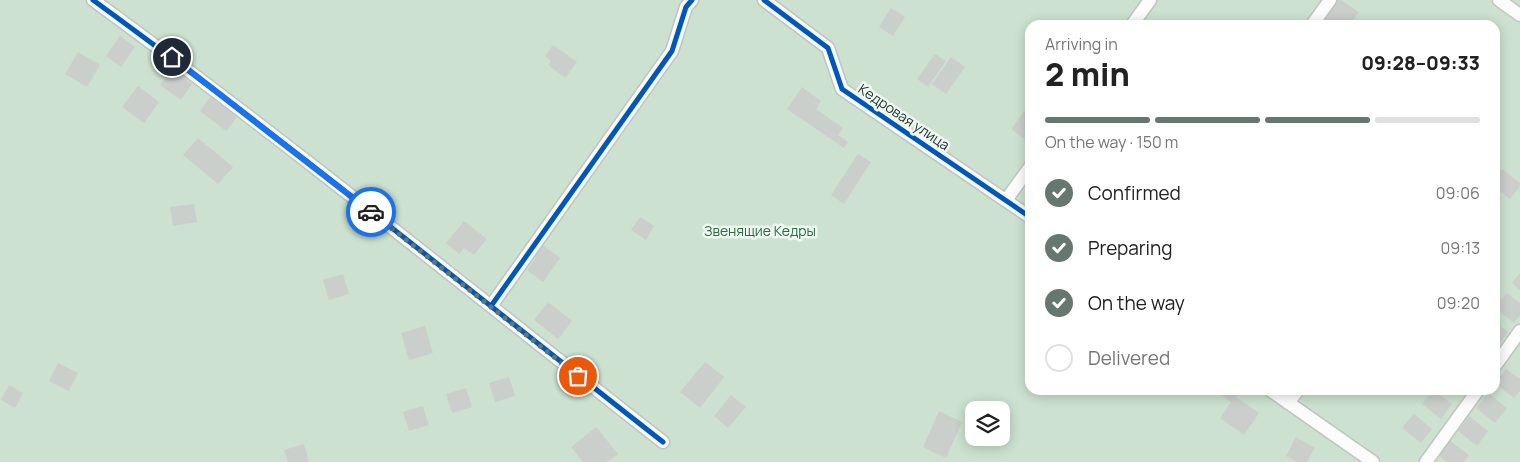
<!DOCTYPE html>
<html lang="en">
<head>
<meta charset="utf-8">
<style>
	body { margin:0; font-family:Manrope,sans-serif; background:#f6f6f6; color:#222; height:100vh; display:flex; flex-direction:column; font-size:19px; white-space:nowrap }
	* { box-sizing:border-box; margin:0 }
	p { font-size:16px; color:#767676 }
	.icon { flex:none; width:28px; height:28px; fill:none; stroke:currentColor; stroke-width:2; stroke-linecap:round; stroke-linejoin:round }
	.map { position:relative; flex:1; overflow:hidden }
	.panel { position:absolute; left:1025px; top:20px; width:475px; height:375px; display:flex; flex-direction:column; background:#fff; border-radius:15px; box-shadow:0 2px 12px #0003 }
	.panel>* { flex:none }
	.buttons { position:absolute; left:965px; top:401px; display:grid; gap:10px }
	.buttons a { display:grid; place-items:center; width:45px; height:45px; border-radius:10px; background:#fff; box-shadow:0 2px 12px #0003; font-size:25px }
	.pin { position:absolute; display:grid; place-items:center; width:42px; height:42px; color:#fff; margin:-21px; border:2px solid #fff; border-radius:50%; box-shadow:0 1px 5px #0007 }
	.courier { position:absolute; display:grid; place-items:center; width:50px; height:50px; margin:-25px; border:4px solid #1a73e8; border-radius:50%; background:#fff; color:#222; box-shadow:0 1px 6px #0007 }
	.headline em { font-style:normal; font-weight:800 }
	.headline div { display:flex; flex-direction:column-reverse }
	.headline { display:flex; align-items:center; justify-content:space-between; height:85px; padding:0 20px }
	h1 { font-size:32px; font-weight:800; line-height:38px }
	.bar { display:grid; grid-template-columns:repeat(4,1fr); gap:8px 5px; align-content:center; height:60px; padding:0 20px }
	.bar i { height:6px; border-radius:4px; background:#e0e0e0 }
	.bar .selected { background:#65776f }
	.bar p { grid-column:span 4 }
	ol { padding:0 20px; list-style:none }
	li { display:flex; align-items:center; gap:15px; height:55px }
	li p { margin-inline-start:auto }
	li .icon { padding:5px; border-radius:50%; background:#65776f; color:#fff; stroke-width:4 }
	li:last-child { color:#767676 }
	li i { width:28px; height:28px; border:2px solid #e0e0e0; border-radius:50% }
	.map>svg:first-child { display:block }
</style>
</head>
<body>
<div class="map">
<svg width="1520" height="462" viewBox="0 0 1520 462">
	<rect width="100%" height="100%" fill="#e2e8e5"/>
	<!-- green -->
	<path fill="#cce1cf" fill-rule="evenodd" d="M0 0H1520V462H0ZM1030 25H1495V390H1030ZM974 410H1001V438H974Z"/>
	<!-- building -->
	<path fill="#cacfcc" d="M1330 0H1341L1359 12 1350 25H1332L1319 16Z
		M891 8 905 17 893 36 879 27Z
		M120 36 135 47 121 67 106 56Z
		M553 45 577 62 565 78 548 65 551 61 545 56Z
		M78 52 100 65 87 87 65 74Z
		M935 54 946 61 928 87 917 79Z
		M951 57 965 67 946 94 932 84Z
		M171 69 192 84 181 100 160 85Z
		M138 86 159 102 144 123 122 107Z
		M802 87 821 101 816 109 843 128 838 135 848 142 844 148 787 109Z
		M210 97 237 117 226 131 200 111Z
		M1030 103V143L1011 129Z
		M198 138 233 167 218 184 183 155Z
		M858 154 871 162 844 204 831 195Z
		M1502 169 1520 183V186L1510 199 1495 187V179Z
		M194 204 197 222 173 226 170 207Z
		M640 217 654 226 646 240 631 230Z
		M464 221 487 239 474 255 464 248 459 254 446 243Z
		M540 243 560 258 543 282 527 270 536 257 532 254Z
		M1520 273V290L1512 283Z
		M343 274 349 294 329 300 323 280Z
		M1507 293 1520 303V315L1514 323 1495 308Z
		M548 302 572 321 558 339 534 320Z
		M1495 322 1508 332 1497 347 1495 345Z
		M425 326 433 353 409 360 401 333Z
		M705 362 724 377 700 408 680 392Z
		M58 363 78 373 69 391 49 381Z
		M1506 369 1520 379V391L1514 398 1495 383Z
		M509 377 515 396 495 402 489 383Z
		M9 385 23 393 15 408 1 400Z
		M466 388 472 407 452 413 446 394Z
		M1225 390H1239L1235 396 1259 413 1244 435 1220 418 1231 402 1221 395Z
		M1433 390 1452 404 1441 419 1422 404Z
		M1488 393 1507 408 1495 423 1476 408Z
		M731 395 746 407 728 428 714 416Z
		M423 406 429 425 409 431 403 412Z
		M939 411 962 422 946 458 923 447Z
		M1414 414 1432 429 1421 443 1402 428Z
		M1469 416 1488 431 1477 446 1458 431Z
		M596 427 618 454 607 462H583L571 447Z
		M1296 437 1315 448 1307 462H1297L1286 456Z
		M1450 441 1469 455 1464 462H1447L1438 455Z
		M304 444 309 462H288L284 450Z"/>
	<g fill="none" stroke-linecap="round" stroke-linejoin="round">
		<!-- minor casing -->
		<g stroke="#bfc5c2" stroke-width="15">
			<path id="minor" d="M93 0C288 142 474 294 663 442
				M764 0 828 48 842 89 1030 217
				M1499 0 1520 15
				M1132 25 1150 0
				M1312 25 1330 0
				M1006 200 1030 167
				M491 306 672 51 686 7 692 0
				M1495 366 1520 331
				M1270 390 1373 462
				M1288 403 1298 390
				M1426 462 1478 390"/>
		</g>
		<!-- minor -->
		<use href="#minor" stroke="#fbfcfb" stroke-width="12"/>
		<!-- cycleway casing -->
		<g stroke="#f0f7f3" stroke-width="8">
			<path id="cycleway" d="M93 0C288 142 474 294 663 442
				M764 0 828 48 842 89 1030 217
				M491 306 672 51 686 7 692 0"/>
		</g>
		<!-- cycleway -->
		<use href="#cycleway" stroke="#0057b8" stroke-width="5"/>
	</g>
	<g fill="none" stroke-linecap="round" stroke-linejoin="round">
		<!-- done -->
		<path stroke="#65776f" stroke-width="5" stroke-dasharray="0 9" d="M371 212 578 376"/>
		<!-- route -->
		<path stroke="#1a73e8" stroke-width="6" d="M172 57 371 212"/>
	</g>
	<g text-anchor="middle" stroke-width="5" stroke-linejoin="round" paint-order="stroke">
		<!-- street labels -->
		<g font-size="14" fill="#213a30" stroke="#f0f7f3">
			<text transform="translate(904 117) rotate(34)" y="5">Кедровая улица</text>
		</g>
		<!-- park labels -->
		<g font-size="14" fill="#2d6f3d" stroke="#f0f7f3">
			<text x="760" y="236">Звенящие Кедры</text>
		</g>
	</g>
</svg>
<div class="buttons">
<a><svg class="icon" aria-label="layers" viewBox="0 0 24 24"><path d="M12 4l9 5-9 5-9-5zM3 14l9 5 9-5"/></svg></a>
</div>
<div class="pin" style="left:578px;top:376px;background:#ea580c"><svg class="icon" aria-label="bag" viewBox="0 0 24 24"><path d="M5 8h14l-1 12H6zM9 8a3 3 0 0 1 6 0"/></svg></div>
<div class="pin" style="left:172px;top:57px;background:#1f2937"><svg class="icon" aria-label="home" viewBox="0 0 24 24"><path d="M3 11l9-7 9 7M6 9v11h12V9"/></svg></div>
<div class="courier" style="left:371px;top:212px"><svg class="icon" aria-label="car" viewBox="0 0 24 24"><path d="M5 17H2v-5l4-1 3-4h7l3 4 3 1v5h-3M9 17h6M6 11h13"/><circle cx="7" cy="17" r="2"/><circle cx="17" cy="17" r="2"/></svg></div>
<section class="panel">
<div class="headline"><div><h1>2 min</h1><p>Arriving in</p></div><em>09:28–09:33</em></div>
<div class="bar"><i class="selected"></i><i class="selected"></i><i class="selected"></i><i></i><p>On the way · 150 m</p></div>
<ol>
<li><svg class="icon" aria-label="check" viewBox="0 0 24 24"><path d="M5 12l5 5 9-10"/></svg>Confirmed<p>09:06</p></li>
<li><svg class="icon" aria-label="check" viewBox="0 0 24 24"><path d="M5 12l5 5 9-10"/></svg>Preparing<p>09:13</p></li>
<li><svg class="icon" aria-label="check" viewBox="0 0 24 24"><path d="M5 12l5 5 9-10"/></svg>On the way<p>09:20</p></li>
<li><i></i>Delivered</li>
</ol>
</section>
</div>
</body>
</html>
